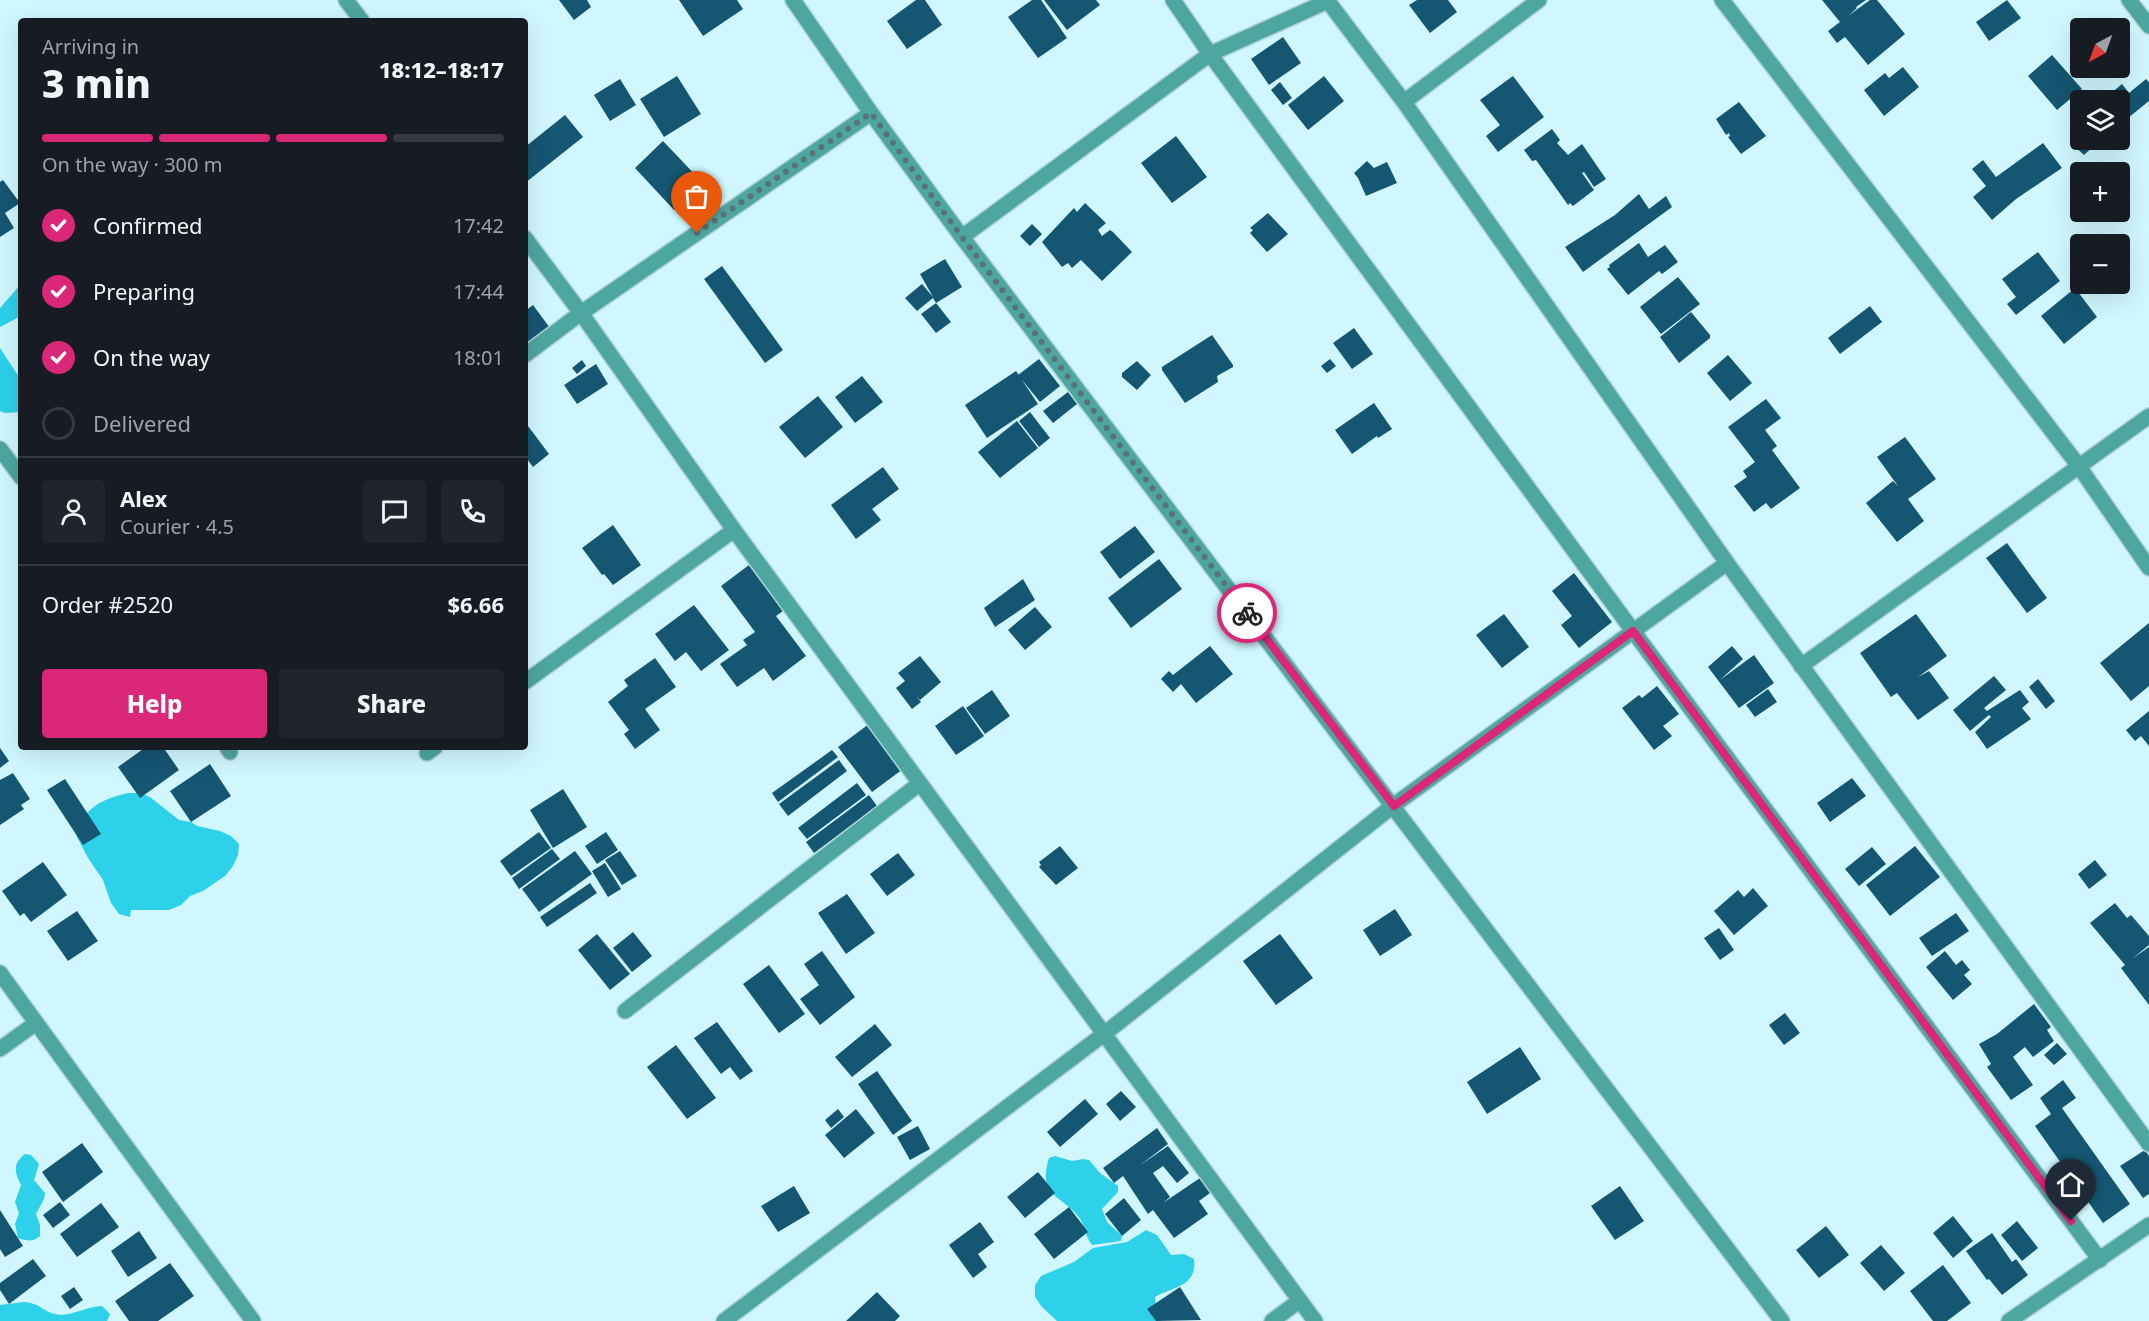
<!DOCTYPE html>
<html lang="en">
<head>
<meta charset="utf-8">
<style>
	body { margin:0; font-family:"Noto Sans",sans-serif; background:#20242c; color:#f1f3f6; height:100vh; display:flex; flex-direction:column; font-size:22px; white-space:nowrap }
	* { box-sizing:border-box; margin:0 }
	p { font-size:20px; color:#9ea1a6 }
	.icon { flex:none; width:33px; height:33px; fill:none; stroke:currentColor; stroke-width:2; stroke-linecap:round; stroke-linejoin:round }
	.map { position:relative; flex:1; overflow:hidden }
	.drawer { position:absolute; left:18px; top:18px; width:510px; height:732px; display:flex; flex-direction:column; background:#171b24; border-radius:6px; box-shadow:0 6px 24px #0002 }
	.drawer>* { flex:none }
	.needle { width:39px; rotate:221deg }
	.controls { position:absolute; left:2070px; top:18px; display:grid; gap:12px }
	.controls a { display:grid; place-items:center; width:60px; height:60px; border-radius:6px; background:#171b24; box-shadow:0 6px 24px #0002; font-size:30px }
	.pin { position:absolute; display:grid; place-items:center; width:51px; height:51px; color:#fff; margin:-62px -26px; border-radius:50% 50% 50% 0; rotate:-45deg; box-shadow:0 0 6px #0007 }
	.pin .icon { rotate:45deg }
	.courier { position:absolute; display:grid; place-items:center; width:60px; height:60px; margin:-30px; border:4px solid #db2777; border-radius:50%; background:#fff; color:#222; box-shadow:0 2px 8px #0007 }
	.summary em { font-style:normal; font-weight:800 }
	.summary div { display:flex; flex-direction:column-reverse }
	.summary { display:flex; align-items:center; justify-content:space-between; height:102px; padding:0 24px }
	h1 { font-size:39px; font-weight:800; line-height:45px }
	.bar { display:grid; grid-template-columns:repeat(4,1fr); gap:9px 6px; align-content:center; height:72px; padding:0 24px }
	.bar i { height:8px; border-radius:4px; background:#363941 }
	.bar .active { background:#db2777 }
	.bar p { grid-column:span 4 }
	.line { display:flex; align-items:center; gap:15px; padding:0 24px; border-top:2px solid #363941 }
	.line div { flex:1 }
	.round { display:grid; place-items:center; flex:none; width:63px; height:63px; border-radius:6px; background:#20242c }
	ol { padding:0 24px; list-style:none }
	li { display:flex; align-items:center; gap:18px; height:66px }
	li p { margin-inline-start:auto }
	li .icon { padding:6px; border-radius:50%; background:#db2777; color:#fff; stroke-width:4 }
	li:last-child { color:#9ea1a6 }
	li i { width:33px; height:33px; border:3px solid #363941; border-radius:50% }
	.button { display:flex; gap:12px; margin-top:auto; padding:12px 24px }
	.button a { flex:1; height:69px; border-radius:6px; background:#db2777; color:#fff; font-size:24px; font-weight:800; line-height:69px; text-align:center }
	.button a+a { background:#20242c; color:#f1f3f6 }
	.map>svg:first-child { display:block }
</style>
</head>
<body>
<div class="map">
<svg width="2149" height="1321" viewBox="0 0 2149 1321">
	<rect width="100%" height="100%" fill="#d0f7ff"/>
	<!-- forest -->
	<path fill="#2dd1ea" d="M21 284V316L0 327V308Z
		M0 348 21 380V412L5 413 0 411Z
		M128 793H140L150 797 179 820 191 822 197 826 220 831 231 836 239 844 238 855 233 866 225 876 203 891 190 896 181 905 169 910H131L130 917 119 914 111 903 103 880 88 858 76 835C83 808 102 799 128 793Z
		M25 1154 31 1155 39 1164 34 1180 45 1193 44 1199 36 1214 40 1225V1236C33 1242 27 1241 18 1238L15 1224 19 1213 15 1202 21 1185C14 1172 13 1163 25 1154Z
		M1055 1156 1072 1161 1083 1159 1089 1160 1100 1173 1118 1186V1192L1102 1209 1107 1222 1122 1236 1121 1241 1092 1245C1085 1236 1085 1225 1078 1216 1061 1195 1037 1196 1049 1158Z
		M1146 1230 1157 1235 1171 1255 1184 1254 1194 1259C1197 1287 1174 1286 1155 1297V1308L1161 1321H1057L1042 1307 1035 1297V1285L1041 1276 1074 1262 1093 1248 1127 1242Z
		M24 1302C40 1303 42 1311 55 1314 68 1318 87 1306 102 1306L110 1314 107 1321H0V1305Z"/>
	<!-- building -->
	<path fill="#155672" d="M559 0H587L591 7 574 20Z
		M679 0H737L743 9 703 36Z
		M916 0H925L942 25 907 49 887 21Z
		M1032 0H1041L1067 38 1038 58 1008 17Z
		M1044 0H1096L1100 5 1067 30Z
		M1417 0H1448L1457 12 1430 33 1409 5Z
		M1822 0H1866L1856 7 1857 8 1848 16 1870 0H1877L1905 34 1868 65 1845 37 1837 43 1828 31 1840 22Z
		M2007 0 2021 18 1989 41 1976 22Z
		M1283 37 1301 63 1269 85 1251 59Z
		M2052 55 2082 89 2057 110 2028 76Z
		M1903 67 1919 87 1884 116 1864 90 1885 73 1889 78Z
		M677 76 701 114 664 137 640 99Z
		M1324 76 1344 101 1308 130 1288 105Z
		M1513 76 1544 117 1498 152 1486 136 1500 125 1480 100Z
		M620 79 636 105 610 121 594 95Z
		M2146 79 2149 82V101L2123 122 2120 118V100L2104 99 2122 84 2129 93Z
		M1280 82 1292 98 1283 105 1271 90Z
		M1739 102 1766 136 1741 154 1728 137 1730 136 1729 133 1726 135 1716 119Z
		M565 115 583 137 525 183V147Z
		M1552 129 1560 140 1557 143 1568 155 1582 144 1606 179 1594 187 1584 172 1582 173 1594 190 1573 206 1570 203 1568 205 1536 160 1532 161 1524 150Z
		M2080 134V140H2100L2084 155 2071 143Z
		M1176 136 1207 177 1172 203 1141 163Z
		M663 141 703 183 674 210 635 168Z
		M2043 143 2062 168 2016 199 1992 220 1973 197 1986 186 1972 169 1983 160 1996 177Z
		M1367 161 1374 168 1387 162 1397 183 1366 196 1358 178 1354 173Z
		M3 180 20 203 5 213 14 228 0 237V182Z
		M1639 194 1649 209 1666 196 1672 207 1583 272 1565 247 1615 215Z
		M1085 203 1106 223 1098 230 1102 236 1110 230 1113 232 1132 252 1102 281 1081 260 1072 268 1068 263 1062 267 1042 242 1074 208 1077 212Z
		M1268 213 1288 234 1267 252 1250 233 1253 230 1250 228Z
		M1032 224 1042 234 1030 246 1020 236Z
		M1639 243 1648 257 1665 245 1678 262 1662 274 1659 271 1628 295 1607 269 1610 267 1609 265Z
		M2038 252 2060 281 2016 315 2007 304 2016 297 2002 279Z
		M945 259 962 287 936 303 951 322 936 333 921 314 936 303 933 298 917 311 905 298 922 284 933 297 920 274Z
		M722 266 783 350 765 363 704 279Z
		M1678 277 1700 304 1661 334 1640 307Z
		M2075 288 2097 317 2064 344 2041 316Z
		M533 305 550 328 525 346V311Z
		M1870 306 1882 322 1840 354 1828 338Z
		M1691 312 1710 335V338L1679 363 1660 337Z
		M1354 328 1373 354 1352 369 1333 343Z
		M1212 335 1233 365V367L1217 376 1218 382 1185 403 1162 370V367Z
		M1728 355 1752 383 1730 401 1707 373Z
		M1039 359 1060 386 1040 402 1018 375Z
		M1330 359 1336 366 1327 373 1321 366Z
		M582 360 586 366 577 374 572 368Z
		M1137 361 1151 375 1137 390 1122 377V373Z
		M596 364 608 384 577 404 564 385Z
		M1016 371 1038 404 987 438 965 405Z
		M862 376 883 402 855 423 835 397Z
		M1068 392 1077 404 1053 423 1043 411Z
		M818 396 843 427 805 458 779 427Z
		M1766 399 1781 418 1765 430 1777 446 1772 450 1800 488 1771 509 1766 503 1754 512 1734 486 1747 477 1743 471 1755 462 1728 427Z
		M1374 403 1392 429 1378 438 1377 436 1352 454 1335 430Z
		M1030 412 1050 438 1039 447 1019 421Z
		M1017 421 1038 448 1000 478 978 452Z
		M525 422 549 454 533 467 525 456Z
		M1905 437 1936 479 1908 499 1924 521 1897 542 1866 503 1893 481 1898 486 1877 457Z
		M883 467 899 489 872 509 881 520 856 539 831 505Z
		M613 525 641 565 613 585 604 574 602 575 582 548Z
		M1135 526 1155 552 1120 579 1100 552Z
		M2007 543 2047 598 2027 613 1986 558Z
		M1159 559 1182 589 1131 628 1108 598Z
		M749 565 783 611 776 616 806 656 773 681 764 668 737 687 720 664 747 645 743 640 755 632 721 586Z
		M1574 573 1612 622 1579 648 1561 625 1572 616 1552 591Z
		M1023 579 1035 600 995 627 984 608Z
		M694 605 729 650 701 671 686 652 675 661 655 634Z
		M1035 607 1052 627 1025 650 1008 630Z
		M1504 614 1529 647 1502 668 1476 635Z
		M1916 614 1947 656 1918 677 1929 671 1949 698 1918 720 1897 693 1891 697 1860 653Z
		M2149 623V686L2131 701 2100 663Z
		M1210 646 1233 674 1196 703 1181 684 1173 692 1161 679 1169 671 1173 675Z
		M1732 646 1743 659 1720 680 1754 655 1774 683 1739 708 1708 667Z
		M920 656 941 682 920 700 916 696 921 702 912 709 896 688 905 681 898 673Z
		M655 658 676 687 645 709 660 730 635 749 624 734 629 730 608 702 628 686 624 680Z
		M1994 676 2006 690 1984 708 1987 711 2020 690 2029 702 2022 708 2031 719 1987 749 1975 732 1991 717 1989 715 1970 731 1953 710Z
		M2038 679 2055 701 2046 709 2029 687Z
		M1657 686 1679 714 1663 726 1672 736 1654 750 1622 708 1639 695 1642 698Z
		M1768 689 1777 702 1755 717 1746 705Z
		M992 690 1010 716 985 734 966 708Z
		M963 706 984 736 956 755 935 726Z
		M2149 711V746L2141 736 2135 741 2126 730Z
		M869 724 903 769 872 792 838 747Z
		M146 747H163L179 770 140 798 118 767Z
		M0 748 9 761 0 768Z
		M832 750 838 757 778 802 772 793Z
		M839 760 847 771 788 816 779 804Z
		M210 764 231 796 191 822 170 791Z
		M13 773 30 799 21 805 24 809 0 825V780Z
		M1852 778 1866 796 1830 822 1817 803Z
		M65 779 101 834 83 845 47 790Z
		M857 783 866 795 807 839 798 828Z
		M563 789 587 827 553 848 530 810Z
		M869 795 877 806 814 853 806 842Z
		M539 832 551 848 511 876 500 861Z
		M606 832 618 850 597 864 585 846Z
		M1060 846 1078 868 1056 885 1039 867 1041 865 1039 862Z
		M1915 846 1940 877 1890 916 1866 885Z
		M1872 847 1886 864 1859 886 1845 869Z
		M552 849 560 859 519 889 512 878Z
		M575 851 592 874 539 912 522 889Z
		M620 851 637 876 622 885 605 860Z
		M898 853 915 875 887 896 870 874Z
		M2095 860 2107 875 2089 889 2078 874Z
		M43 862 67 895 31 922 24 913 20 916 2 891Z
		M605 863 621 889 608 897 592 871Z
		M590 883 597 893 547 927 540 917Z
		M1753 888 1768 906 1734 935 1714 911 1738 890 1744 897Z
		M847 894 875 933 846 954 818 913Z
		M2115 903 2127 918 2131 915 2149 936V945L2133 958 2149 947V1005L2121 968 2125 965 2090 923Z
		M1395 909 1412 935 1380 956 1363 930Z
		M77 911 98 941 68 961 47 931Z
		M1956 913 1969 931 1932 956 1919 938Z
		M1719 928 1734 950 1720 960 1704 938Z
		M633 932 652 956 632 972 613 948Z
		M597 934 630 974 610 990 578 950Z
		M1280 934 1313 978 1276 1005 1243 961Z
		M822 951 855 997 820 1025 800 999 819 985 804 964Z
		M1945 951 1956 965 1962 960 1970 970 1964 975 1972 984 1953 1000 1926 967Z
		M769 965 805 1014 779 1033 743 984Z
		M2034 1004 2051 1027 2047 1030 2054 1041 2033 1057 2025 1047 2013 1057 2033 1085 2011 1100 1987 1067 1991 1064 1979 1044 1997 1034Z
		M1785 1013 1800 1033 1784 1045 1769 1025Z
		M717 1022 753 1071 740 1080 730 1067 721 1074 694 1038Z
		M875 1024 892 1045 852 1077 835 1057Z
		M2057 1043 2067 1054 2054 1065 2044 1055Z
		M676 1045 716 1098 687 1119 647 1067Z
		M1520 1047 1541 1079 1487 1114 1467 1082Z
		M877 1071 912 1121 893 1135 858 1084Z
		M2063 1080 2076 1098 2062 1108 2130 1204 2103 1223 2035 1126 2051 1114 2040 1098Z
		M1121 1091 1136 1107 1120 1121 1106 1104Z
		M1085 1099 1098 1114 1060 1147 1047 1132Z
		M838 1109 844 1117 831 1128 825 1120Z
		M856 1109 875 1133 844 1158 825 1135Z
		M918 1126 930 1149 910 1160 897 1137Z
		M1157 1128 1168 1144 1139 1166 1168 1146 1189 1173 1177 1183 1163 1166 1153 1173 1170 1197 1163 1203 1200 1178 1210 1193 1199 1201 1208 1214 1174 1238 1153 1210 1148 1214 1123 1176 1114 1183 1103 1168Z
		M82 1143 103 1172 63 1202 42 1172Z
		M2145 1150 2149 1156V1194L2143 1198 2120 1166Z
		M1038 1172 1055 1193 1025 1218 1007 1197Z
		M794 1186 810 1213 778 1232 761 1206Z
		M1620 1186 1644 1221 1615 1240 1591 1206Z
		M1124 1198 1141 1220 1122 1236 1105 1214Z
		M60 1202 70 1215 53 1228 43 1215Z
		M101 1203 119 1227 77 1257 60 1234Z
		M1069 1207 1088 1232 1054 1259 1034 1234Z
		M0 1210 23 1246 5 1257 0 1249Z
		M1953 1216 1973 1241 1953 1258 1933 1233Z
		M2017 1221 2038 1248 2022 1261 2001 1235Z
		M980 1222 994 1242 978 1254 987 1267 973 1278 949 1245Z
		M1826 1226 1849 1255 1819 1278 1796 1250Z
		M139 1231 157 1258 128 1277 111 1251Z
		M1992 1233 2012 1262 2016 1259 2028 1275 2002 1295 1989 1279 1987 1280 1966 1251Z
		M1881 1245 1905 1273 1884 1291 1860 1263Z
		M33 1259 46 1276 9 1304 0 1290V1283Z
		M170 1263 194 1296 158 1321H129L115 1301Z
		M1943 1265 1971 1303 1947 1321H1933L1910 1291Z
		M74 1287 83 1300 70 1309 61 1296Z
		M1180 1287 1201 1320 1156 1321 1147 1309Z
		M877 1292 900 1316 895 1321H846Z"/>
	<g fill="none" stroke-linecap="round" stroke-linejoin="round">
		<!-- service casing -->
		<g stroke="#afd2d9" stroke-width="18">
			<path id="service" d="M1173 0 1210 54 1633 631 2100 1260"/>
		</g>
		<!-- minor casing -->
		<g stroke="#afd2d9" stroke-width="18">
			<path id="minor" d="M346 0 362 21
				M793 0 871 113 962 237 1782 1321
				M1327 0 1404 102 1727 563 2149 1144
				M1722 0 2078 465 2149 568
				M2129 0 2149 26
				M1404 102 1539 0
				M962 237 1210 54 1328 1
				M525 238 581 313 734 530 1315 1321
				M525 355 581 313 871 113
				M0 449 21 477
				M1801 666 2149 416
				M525 682 734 530
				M227 747 230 752
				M427 753 435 747
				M0 973 253 1321
				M625 1011 919 784
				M0 1049 36 1023
				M724 1321 1104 1034 1394 805 1727 563
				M1272 1321 1299 1301
				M2009 1321 2149 1225"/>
		</g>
		<!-- service -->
		<use href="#service" stroke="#4ea6a1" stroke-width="15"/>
		<!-- minor -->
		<use href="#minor" stroke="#4ea6a1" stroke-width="15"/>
	</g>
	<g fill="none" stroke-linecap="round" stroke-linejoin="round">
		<!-- done -->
		<path stroke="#5a7176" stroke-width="6" stroke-dasharray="0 10.8" d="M697 233 871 113 962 237 1247 613"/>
		<!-- route -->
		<path stroke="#db2777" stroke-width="8" d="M1247 613 1394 806 1633 631 2071 1221"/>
	</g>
</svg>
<div class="controls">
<a><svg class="needle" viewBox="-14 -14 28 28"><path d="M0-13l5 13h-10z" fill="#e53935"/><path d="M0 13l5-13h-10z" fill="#9ea1a6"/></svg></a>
<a><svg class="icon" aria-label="layers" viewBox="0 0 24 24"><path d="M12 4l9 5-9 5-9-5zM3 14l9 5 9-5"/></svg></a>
<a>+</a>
<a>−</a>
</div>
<div class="pin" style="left:697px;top:233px;background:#ea580c"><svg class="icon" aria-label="bag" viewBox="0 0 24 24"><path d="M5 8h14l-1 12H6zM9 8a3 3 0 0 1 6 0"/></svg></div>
<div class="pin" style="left:2071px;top:1221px;background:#1f2937"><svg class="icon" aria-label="home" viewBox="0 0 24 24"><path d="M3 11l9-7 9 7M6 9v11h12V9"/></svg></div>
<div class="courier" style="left:1247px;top:613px"><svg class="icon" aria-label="bike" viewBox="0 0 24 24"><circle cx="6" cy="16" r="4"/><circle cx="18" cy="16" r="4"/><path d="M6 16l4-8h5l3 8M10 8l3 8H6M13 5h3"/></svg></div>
<section class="drawer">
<div class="summary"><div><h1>3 min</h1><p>Arriving in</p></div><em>18:12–18:17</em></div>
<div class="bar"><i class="active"></i><i class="active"></i><i class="active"></i><i></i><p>On the way · 300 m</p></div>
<ol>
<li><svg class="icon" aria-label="check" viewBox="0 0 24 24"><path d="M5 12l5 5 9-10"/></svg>Confirmed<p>17:42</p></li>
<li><svg class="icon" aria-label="check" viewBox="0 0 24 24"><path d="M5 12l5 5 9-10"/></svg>Preparing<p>17:44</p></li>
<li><svg class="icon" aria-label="check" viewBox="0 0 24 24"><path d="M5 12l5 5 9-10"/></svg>On the way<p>18:01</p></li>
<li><i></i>Delivered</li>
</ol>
<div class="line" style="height:108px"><a class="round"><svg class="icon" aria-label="person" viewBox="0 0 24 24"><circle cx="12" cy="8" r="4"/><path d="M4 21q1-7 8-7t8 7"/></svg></a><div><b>Alex</b><p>Courier · 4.5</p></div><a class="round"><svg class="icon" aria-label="chat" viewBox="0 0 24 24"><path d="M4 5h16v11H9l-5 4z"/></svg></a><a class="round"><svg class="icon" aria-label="phone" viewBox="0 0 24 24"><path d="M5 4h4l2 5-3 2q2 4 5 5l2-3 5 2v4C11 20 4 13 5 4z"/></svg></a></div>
<div class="line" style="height:78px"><div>Order #2520</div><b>$6.66</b></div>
<div class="button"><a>Help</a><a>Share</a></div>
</section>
</div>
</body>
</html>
